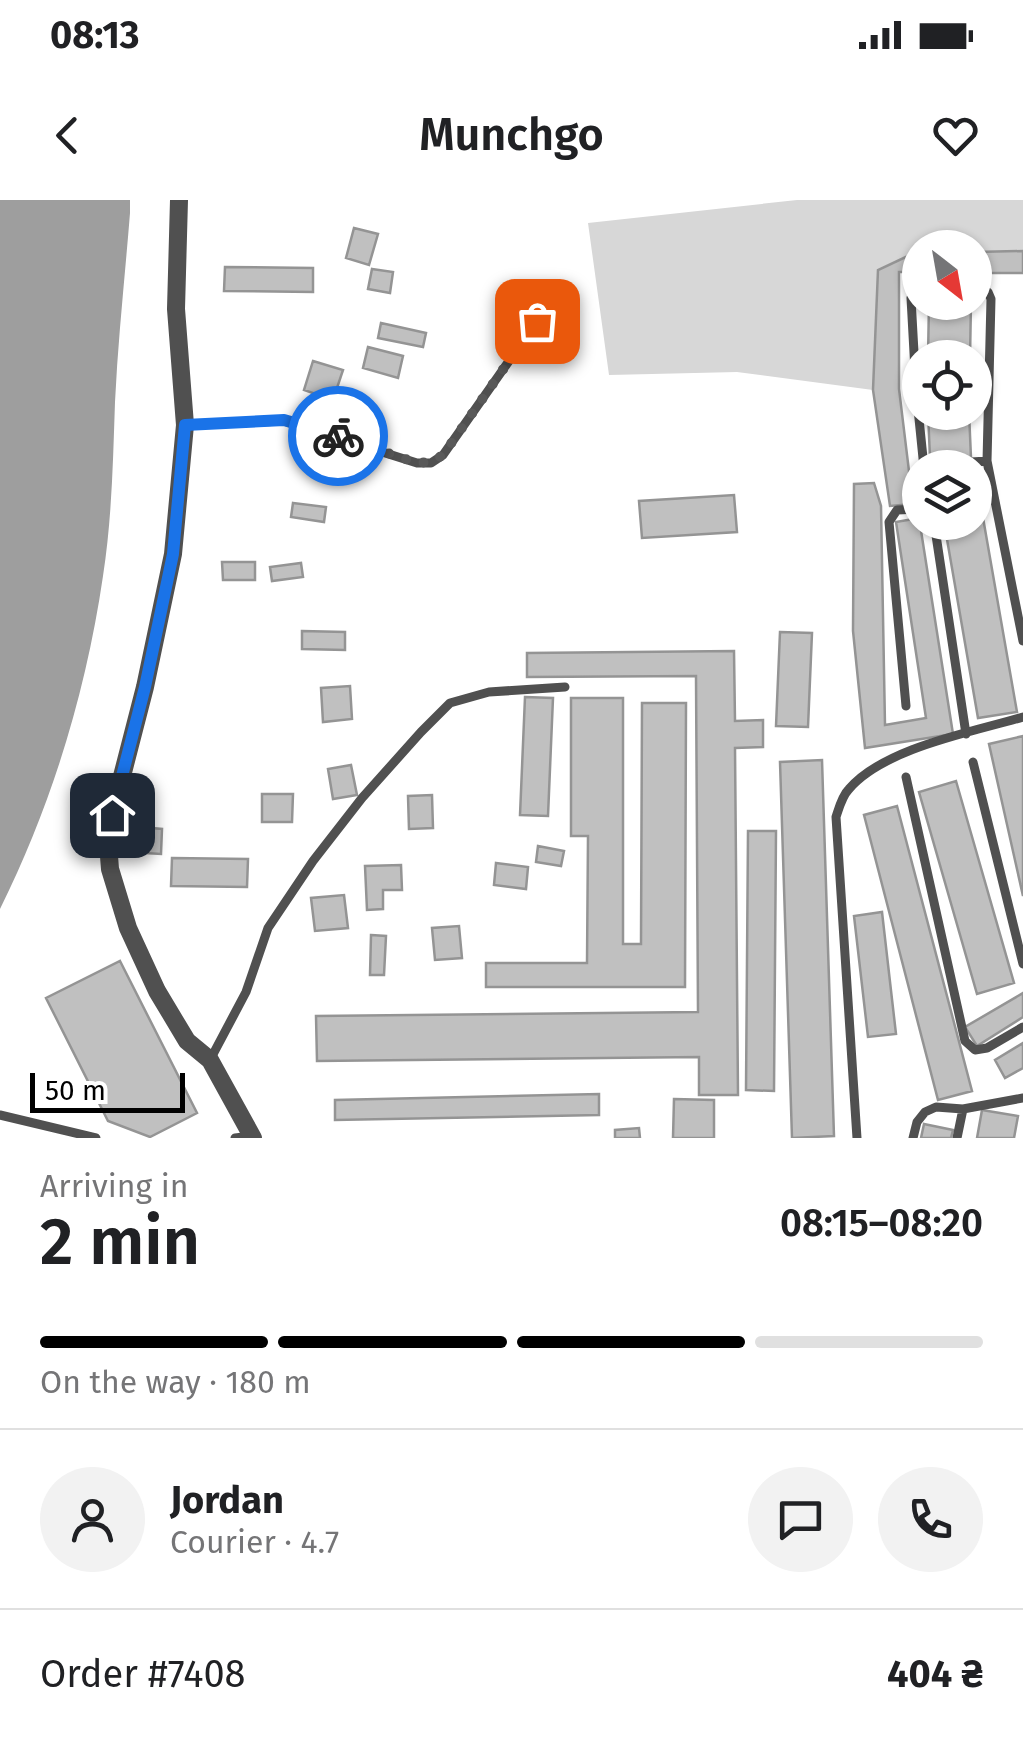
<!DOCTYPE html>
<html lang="en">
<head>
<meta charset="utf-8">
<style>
	body { margin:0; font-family:"Fira Sans",sans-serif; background:#f2f2f2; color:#202124; height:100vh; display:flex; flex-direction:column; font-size:38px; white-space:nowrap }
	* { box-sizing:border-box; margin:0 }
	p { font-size:32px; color:#757577 }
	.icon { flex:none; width:55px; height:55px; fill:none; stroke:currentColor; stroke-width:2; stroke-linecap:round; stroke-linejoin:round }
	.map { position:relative; height:938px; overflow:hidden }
	.details { display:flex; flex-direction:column; background:#fff; flex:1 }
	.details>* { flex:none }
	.needle { width:65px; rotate:149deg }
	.fabs { position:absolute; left:902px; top:30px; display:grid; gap:20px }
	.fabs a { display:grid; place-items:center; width:90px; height:90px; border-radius:50%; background:#fff; box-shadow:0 2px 8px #0004; font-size:50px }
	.scale { position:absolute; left:30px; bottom:25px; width:155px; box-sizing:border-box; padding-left:10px; border:5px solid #000; border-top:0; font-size:28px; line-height:35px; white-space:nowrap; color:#000; -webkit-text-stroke:8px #fff; paint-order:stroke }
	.pin { position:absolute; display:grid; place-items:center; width:85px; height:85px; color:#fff; margin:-42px; border-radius:20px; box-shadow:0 5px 15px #0006 }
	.courier { position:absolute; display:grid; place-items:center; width:100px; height:100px; margin:-50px; border:8px solid #1a73e8; border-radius:50%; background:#fff; color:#222; box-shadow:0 2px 12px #0007 }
	.head em { font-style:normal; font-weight:600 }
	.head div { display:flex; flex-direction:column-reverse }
	.head { display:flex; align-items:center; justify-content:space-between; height:170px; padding:0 40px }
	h1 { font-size:65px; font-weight:600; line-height:75px }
	.bar { display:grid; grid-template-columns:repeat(4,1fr); gap:15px 10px; align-content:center; height:120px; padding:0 40px }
	.bar i { height:12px; border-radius:8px; background:#e0e0e0 }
	.bar .on { background:#000 }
	.bar p { grid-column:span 4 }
	.line { display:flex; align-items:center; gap:25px; padding:0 40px; border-top:2px solid #e0e0e0 }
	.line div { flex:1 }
	.round { display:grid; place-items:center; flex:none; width:105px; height:105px; border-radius:52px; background:#f2f2f2 }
	.status { display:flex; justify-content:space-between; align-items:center; height:70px; padding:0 50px; background:#fff; direction:ltr }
	.status svg { height:28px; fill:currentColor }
	header { display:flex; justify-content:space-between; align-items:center; height:130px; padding:0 40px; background:#fff; font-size:45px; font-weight:600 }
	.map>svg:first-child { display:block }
</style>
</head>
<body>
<div class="status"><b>08:13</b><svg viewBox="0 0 49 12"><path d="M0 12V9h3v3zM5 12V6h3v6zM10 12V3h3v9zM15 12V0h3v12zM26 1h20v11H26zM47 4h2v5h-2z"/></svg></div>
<header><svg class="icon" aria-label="back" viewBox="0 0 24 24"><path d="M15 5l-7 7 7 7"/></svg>Munchgo<svg class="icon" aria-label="heart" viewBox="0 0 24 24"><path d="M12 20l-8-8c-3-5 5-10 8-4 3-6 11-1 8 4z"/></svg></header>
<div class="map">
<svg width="1023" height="938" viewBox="0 0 1023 938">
	<rect width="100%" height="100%" fill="#fff"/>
	<!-- green -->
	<path fill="#d7d7d7" d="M797 0H1023V51L975 52V48H920V54H911L878 70 873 190 737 172 609 175 588 23Z"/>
	<!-- water -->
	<path fill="#9e9e9e" d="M0 0H130V13C125 76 118 139 115 202 113 260 112 318 103 376 86 492 52 604 0 709Z"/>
	<!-- building -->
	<path fill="#c0c0c0" stroke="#949494" stroke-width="2.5" d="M354 28 378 34 369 65 346 58Z
		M1023 51V73H975V52Z
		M912 54H920V72H899V189L913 304 890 306 873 190 878 70Z
		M225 67 313 68V92L224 91Z
		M372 69 393 72 390 93 368 89Z
		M929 102H971L970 158H928Z
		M381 123 426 133 423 147 378 138Z
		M368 147 403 156 398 178 363 168Z
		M313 161 343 170 333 200 304 190Z
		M928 212H969L971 258H930Z
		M975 272 1017 512 978 518 944 322H975Z
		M874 283 881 306 885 525 926 518 896 322 919 318 953 534 865 548 853 431 854 284Z
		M734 295 737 332 642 338 639 301Z
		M293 303 326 307 324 322 291 317Z
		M222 362H255V380H223Z
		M301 363 303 377 272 381 270 367Z
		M302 431 345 432V450L302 449Z
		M780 432 812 433 808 527 776 526Z
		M734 451 735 521 763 520V547L735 548 738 895H699V857L317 861 316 816 698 812 696 476 527 477V453Z
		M350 486 352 519 323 522 321 488Z
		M525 497 553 498 548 616 520 615Z
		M571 498H623V744H641L642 503H686L685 787H486V763H587L588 636H571Z
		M1023 536V696L989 544Z
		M822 560 834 936 792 938 780 562Z
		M351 565 357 595 333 599 328 569Z
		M956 581 1014 783 977 794 919 592Z
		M262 594H293L292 622H262Z
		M432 595 433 628 409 629 408 596Z
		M897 606 972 891 938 900 864 615Z
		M129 626 162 629 161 654 128 652Z
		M748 631H776L774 891 746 890Z
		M538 646 564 651 561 666 536 662Z
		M172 658 248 659 247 687 171 686Z
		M496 663 528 667 526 689 494 685Z
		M401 665 402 690H383V709L367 710 365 666Z
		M344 695 348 728 315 731 311 698Z
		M882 712 896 834 868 837 854 716Z
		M459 726 462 758 435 760 432 728Z
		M371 735 386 736 384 775H370Z
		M120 761 197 913 150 937 108 921 46 798Z
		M1023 793V817L977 846 965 827Z
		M1023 843V868L1005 878 995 860Z
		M599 894V915L335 920V900Z
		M674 899 714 900V938H673Z
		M982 910 1018 916 1014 938H977Z
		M924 924 953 930 951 938H921Z
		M639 928 640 938H615V930Z"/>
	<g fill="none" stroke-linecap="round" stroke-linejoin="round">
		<!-- lane -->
		<path stroke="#505050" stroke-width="9" d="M920 86 915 88 911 98 916 189 924 268
			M975 86 988 92 991 99 987 261 1023 441
			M185 225 284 221 417 263H431L443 255 537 121
			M924 265 987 261
			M934 322 966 534
			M906 506 889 322 897 310 920 309
			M973 562 1023 764
			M906 577 965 841 975 850 987 848 1023 827
			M210 860 246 792 268 728 313 661 362 598 421 532 450 503 489 492 565 487
			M0 915 96 938
			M235 938 252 936
			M857 938 836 617C839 608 842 596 849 589 884 548 972 532 1023 517
			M913 938 917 922 925 912 936 907 963 909 1023 898
			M957 938 963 909"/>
		<!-- street -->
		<path stroke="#505050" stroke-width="18" d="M179 0 176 109 185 225 173 354 145 487 112 615 108 643 110 669 128 728 157 791 187 841 210 860 253 938"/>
	</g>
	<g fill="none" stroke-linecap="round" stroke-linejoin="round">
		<!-- done -->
		<path stroke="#595959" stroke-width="10" stroke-dasharray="0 18" d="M338 236 417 263 431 262 443 255 537 121"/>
		<!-- route -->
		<path stroke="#1a73e8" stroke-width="12" d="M112 615 145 487 173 354 185 225 284 220 338 236"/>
	</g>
</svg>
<div class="fabs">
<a><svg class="needle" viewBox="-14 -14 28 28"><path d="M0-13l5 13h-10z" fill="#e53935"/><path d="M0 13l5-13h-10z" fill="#757577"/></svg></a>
<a><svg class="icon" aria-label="locate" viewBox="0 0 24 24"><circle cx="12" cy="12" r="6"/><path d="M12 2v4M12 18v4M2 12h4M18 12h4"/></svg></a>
<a><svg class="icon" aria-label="layers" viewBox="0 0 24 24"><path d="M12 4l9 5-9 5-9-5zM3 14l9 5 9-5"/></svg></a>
</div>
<div class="scale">50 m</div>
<div class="pin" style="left:537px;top:121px;background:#ea580c"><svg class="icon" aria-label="bag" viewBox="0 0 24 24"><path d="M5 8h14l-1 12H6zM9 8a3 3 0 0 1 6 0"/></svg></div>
<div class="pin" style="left:112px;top:615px;background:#1f2937"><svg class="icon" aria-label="home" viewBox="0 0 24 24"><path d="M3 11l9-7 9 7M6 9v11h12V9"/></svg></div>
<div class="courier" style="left:338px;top:236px"><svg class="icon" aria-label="bike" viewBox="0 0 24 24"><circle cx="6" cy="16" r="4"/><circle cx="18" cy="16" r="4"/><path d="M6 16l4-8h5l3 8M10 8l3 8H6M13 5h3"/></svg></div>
</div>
<section class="details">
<div class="head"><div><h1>2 min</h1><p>Arriving in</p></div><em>08:15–08:20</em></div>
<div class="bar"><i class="on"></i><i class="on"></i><i class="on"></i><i></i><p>On the way · 180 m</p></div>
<div class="line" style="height:180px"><a class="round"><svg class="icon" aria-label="person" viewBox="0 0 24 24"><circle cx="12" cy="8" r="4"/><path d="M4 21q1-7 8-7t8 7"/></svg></a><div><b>Jordan</b><p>Courier · 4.7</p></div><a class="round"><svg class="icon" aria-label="chat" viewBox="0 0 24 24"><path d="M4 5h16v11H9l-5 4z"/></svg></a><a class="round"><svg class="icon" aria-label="phone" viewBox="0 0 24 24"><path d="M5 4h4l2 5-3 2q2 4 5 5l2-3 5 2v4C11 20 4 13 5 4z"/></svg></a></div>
<div class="line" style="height:130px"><div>Order #7408</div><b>404 ₴</b></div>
</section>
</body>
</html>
